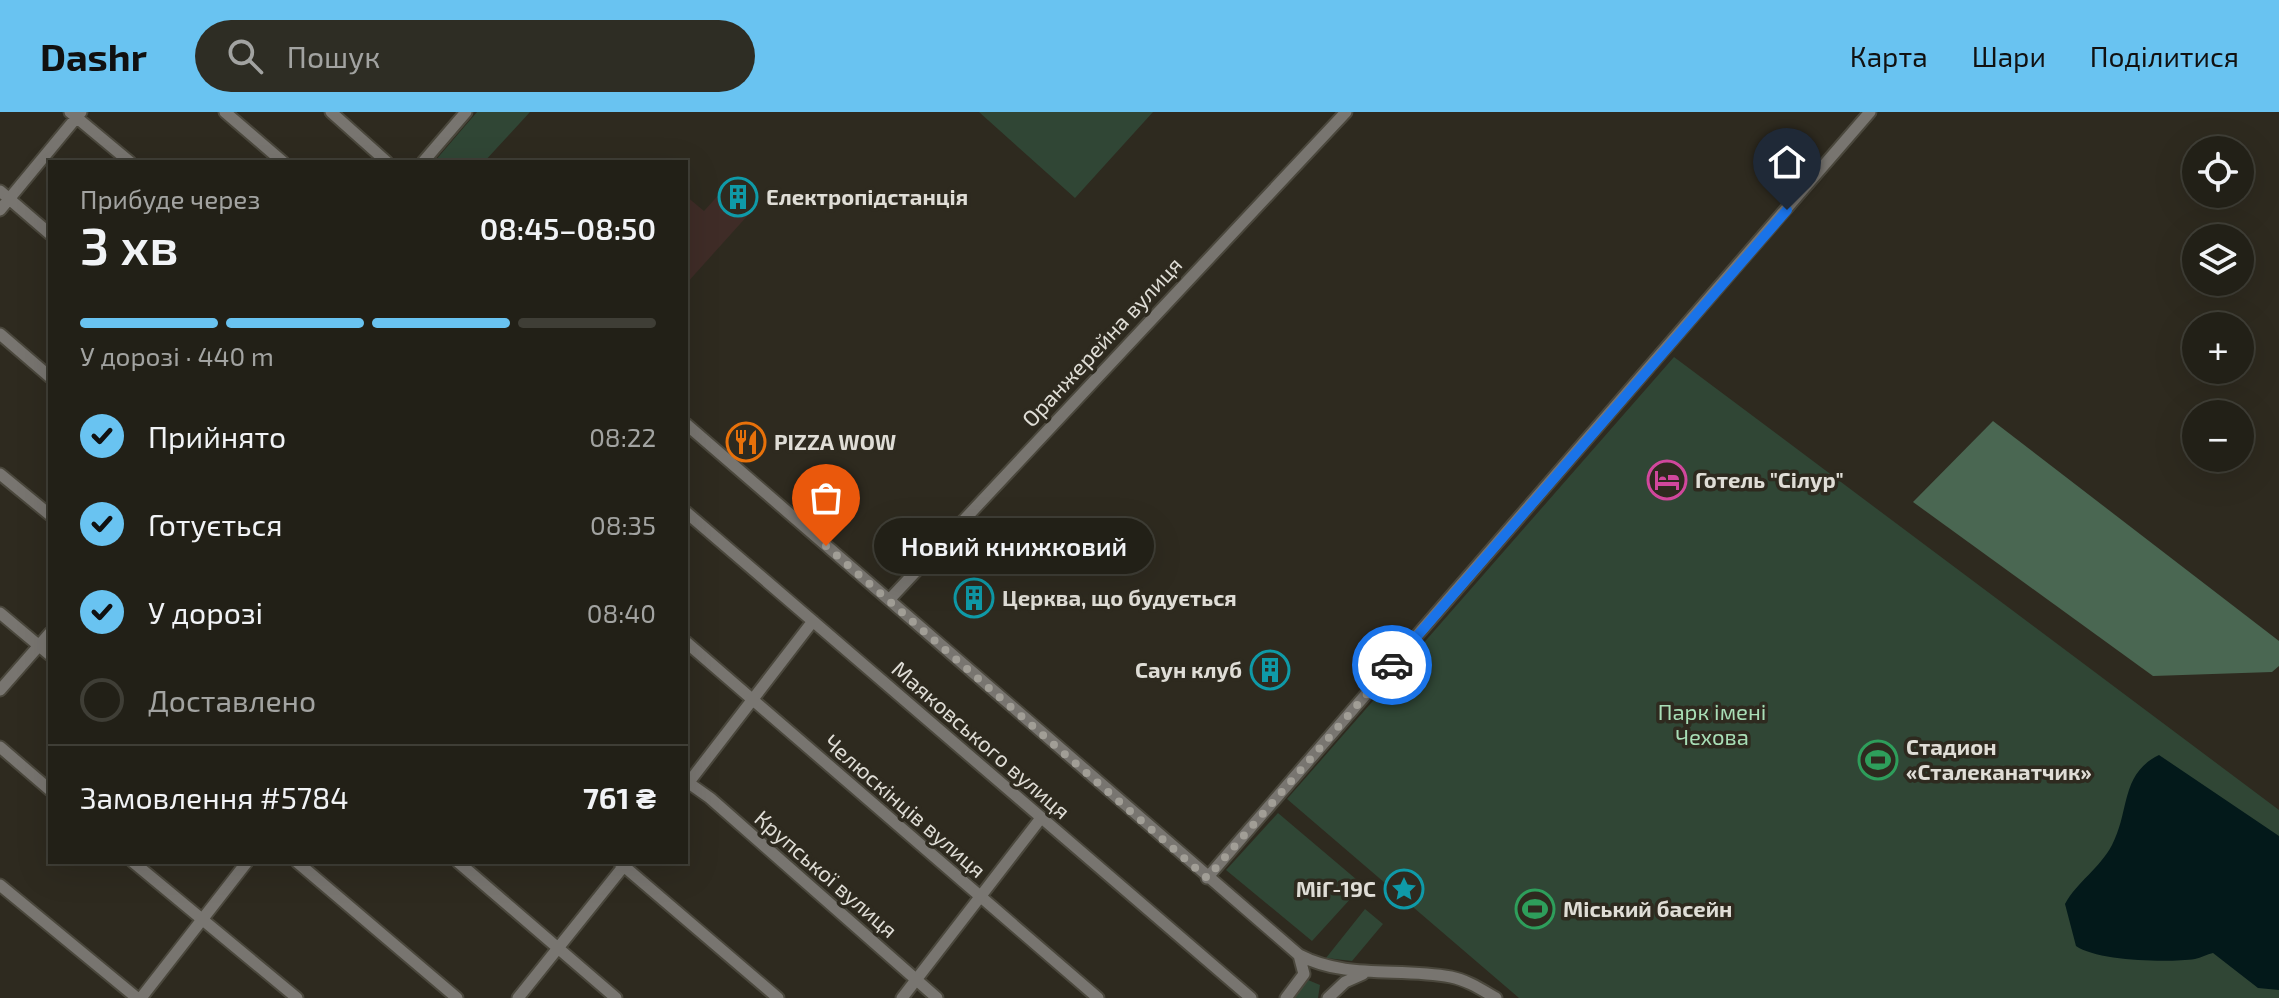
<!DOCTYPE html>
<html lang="uk">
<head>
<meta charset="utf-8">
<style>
	body { margin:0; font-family:"Exo 2",sans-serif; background:#2e2d24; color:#f1f3f6; height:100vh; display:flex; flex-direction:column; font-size:30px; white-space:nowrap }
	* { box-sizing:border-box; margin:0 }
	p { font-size:26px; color:#a2a3a1 }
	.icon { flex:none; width:44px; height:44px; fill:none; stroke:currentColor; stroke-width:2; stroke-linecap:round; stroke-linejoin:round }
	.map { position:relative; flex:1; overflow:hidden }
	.drawer { position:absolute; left:48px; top:48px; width:640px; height:704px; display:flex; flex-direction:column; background:#222017; border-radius:0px; box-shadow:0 8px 32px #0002,0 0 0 2px #3f3e36 }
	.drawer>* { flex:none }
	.fabs { position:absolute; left:2182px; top:24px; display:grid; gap:16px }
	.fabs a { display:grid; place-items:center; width:72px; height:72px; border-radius:50%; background:#222017; box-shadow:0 8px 32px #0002,0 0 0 2px #3f3e36; font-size:40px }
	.pin { position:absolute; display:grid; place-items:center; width:68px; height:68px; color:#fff; margin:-82px -34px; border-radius:50% 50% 50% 0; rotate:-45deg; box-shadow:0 0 8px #0007 }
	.pin .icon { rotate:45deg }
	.courier { position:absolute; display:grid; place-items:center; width:80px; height:80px; margin:-40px; border:6px solid #1a73e8; border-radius:50%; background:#fff; color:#222; box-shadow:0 2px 10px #0007 }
	.bubble { position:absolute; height:56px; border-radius:28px; background:#222017; box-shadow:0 8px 32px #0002,0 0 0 2px #3f3e36; font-size:26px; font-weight:600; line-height:56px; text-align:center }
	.overview em { font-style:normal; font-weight:600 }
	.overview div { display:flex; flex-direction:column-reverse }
	.overview { display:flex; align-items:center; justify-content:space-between; height:136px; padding:0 32px }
	h1 { font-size:52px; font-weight:600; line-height:60px }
	.bar { display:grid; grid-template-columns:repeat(4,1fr); gap:12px 8px; align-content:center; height:96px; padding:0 32px }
	.bar i { height:10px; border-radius:6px; background:#3f3e36 }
	.bar .current { background:#69c3f1 }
	.bar p { grid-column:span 4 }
	.line { display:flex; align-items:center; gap:20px; padding:0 32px; border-top:2px solid #3f3e36 }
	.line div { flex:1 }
	ol { padding:0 32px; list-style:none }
	li { display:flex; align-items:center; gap:24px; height:88px }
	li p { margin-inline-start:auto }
	li .icon { padding:8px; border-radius:50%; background:#69c3f1; color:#111; stroke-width:4 }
	li:last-child { color:#a2a3a1 }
	li i { width:44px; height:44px; border:4px solid #3f3e36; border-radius:50% }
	header { display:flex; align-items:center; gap:48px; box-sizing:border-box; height:112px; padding:0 40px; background:#69c3f1; color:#111 }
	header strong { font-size:38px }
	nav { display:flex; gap:44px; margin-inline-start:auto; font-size:28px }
	.search { width:560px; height:72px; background:#2e2d24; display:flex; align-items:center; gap:20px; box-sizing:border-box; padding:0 28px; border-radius:44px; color:#a2a3a1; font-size:30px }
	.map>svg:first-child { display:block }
</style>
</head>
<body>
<header>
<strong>Dashr</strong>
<div class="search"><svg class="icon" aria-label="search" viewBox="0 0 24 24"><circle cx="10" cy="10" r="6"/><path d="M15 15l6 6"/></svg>Пошук</div>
<nav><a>Карта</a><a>Шари</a><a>Поділитися</a></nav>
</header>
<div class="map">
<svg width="2279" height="886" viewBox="0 0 2279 886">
	<rect width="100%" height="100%" fill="#2e2a1f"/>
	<!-- commercial -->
	<path fill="#3f2c27" d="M732 68 758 92 686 172V84L704 99Z"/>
	<!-- green -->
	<path fill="#304635" d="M477 0H530L484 50H434Z
		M979 0H1153L1075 86Z
		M1674 245 2279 698V886H1519L1287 687Z
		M1278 701 1363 773 1312 829 1226 758Z
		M1365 797 1383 812 1352 849 1326 846Z
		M1308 868 1320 873 1318 886H1293Z"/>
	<!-- forest -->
	<path fill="#4a6752" d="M1993 309 2279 529V554L2272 560 2153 564 1913 390Z"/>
	<!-- water -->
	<path fill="#03191a" d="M2159 643 2279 724V878L2258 876 2213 841C2207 842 2201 846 2195 847 2168 851 2097 849 2076 834L2065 792C2077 770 2100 756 2112 733 2130 699 2120 662 2159 643Z"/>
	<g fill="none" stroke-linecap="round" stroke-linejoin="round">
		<!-- minor casing -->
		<g stroke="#4a473c" stroke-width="15">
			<path id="minor" d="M70 0 130 50
				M225 0 283 50
				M331 0 387 50
				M423 50 466 0
				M0 79 50 122
				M0 98 81 0
				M0 222 50 265
				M686 312 1299 843C1347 868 1399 855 1451 865 1467 868 1482 878 1496 886
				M0 362 50 403
				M686 400 1251 886
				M889 488 1346 0
				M0 501 50 543
				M686 530 1098 886
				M0 578 50 521
				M0 635 50 678
				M686 669 710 686 937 886
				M686 674 813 509
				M133 750 297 886
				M297 750 457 886
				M458 750 616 886
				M619 750 778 886
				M1207 766 1870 0
				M0 773 137 886
				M141 886 247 750
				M518 886 627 750
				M902 886 1041 706
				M1286 886 1304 862 1299 843
				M1328 886 1345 870 1363 862"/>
		</g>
		<!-- minor -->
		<use href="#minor" stroke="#787570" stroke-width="11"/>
	</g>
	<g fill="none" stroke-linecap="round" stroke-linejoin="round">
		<!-- done -->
		<path stroke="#a19e96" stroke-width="8" stroke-dasharray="0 14.4" d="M826 434 1207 766 1392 553"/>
		<!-- route -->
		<path stroke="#1a73e8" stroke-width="10" d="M1392 553 1787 98"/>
	</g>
	<!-- icons -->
	<defs>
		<g id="building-ring" transform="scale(2)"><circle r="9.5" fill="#2e2a1f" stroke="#0f9aa8" stroke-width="1.5"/><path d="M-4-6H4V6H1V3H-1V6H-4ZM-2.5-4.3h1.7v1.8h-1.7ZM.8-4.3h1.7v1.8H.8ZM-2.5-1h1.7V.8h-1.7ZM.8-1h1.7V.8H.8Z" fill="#0f9aa8"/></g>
		<g id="restaurant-ring" transform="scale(2)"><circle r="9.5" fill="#2e2a1f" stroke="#e8710a" stroke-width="1.5"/><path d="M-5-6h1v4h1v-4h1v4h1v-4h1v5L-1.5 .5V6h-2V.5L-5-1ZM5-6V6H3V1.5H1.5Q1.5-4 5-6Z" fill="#e8710a"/></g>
		<g id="hotel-ring" transform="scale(2)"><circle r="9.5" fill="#2e2a1f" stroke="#d1479c" stroke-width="1.5"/><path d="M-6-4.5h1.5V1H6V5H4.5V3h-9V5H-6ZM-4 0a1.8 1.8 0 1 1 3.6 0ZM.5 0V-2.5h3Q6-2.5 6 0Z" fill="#d1479c"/></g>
		<g id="stadium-ring" transform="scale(2)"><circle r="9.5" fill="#2e2a1f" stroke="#2e9e5b" stroke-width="1.5"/><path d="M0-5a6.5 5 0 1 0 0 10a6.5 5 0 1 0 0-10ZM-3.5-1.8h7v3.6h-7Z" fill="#2e9e5b"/></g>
		<g id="sight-ring" transform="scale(2)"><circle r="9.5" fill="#2e2a1f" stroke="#0f9aa8" stroke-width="1.5"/><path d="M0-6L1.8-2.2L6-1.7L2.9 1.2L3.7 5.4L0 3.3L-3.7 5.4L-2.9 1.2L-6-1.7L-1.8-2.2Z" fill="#0f9aa8"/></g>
	</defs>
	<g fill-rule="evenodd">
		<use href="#building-ring" x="738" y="85"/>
		<use href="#restaurant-ring" x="746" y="330"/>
		<use href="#hotel-ring" x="1667" y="368"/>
		<use href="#building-ring" x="974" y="486"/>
		<use href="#building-ring" x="1270" y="558"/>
		<use href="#stadium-ring" x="1878" y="648"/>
		<use href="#sight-ring" x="1404" y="777"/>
		<use href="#stadium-ring" x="1535" y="797"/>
	</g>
	<g text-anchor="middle" stroke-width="7" stroke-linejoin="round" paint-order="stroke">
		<!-- poi labels -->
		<g font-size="22" font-weight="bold" fill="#dfddd6" stroke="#2e2a1f" text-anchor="start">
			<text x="766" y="93">Електропідстанція</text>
			<text x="774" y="338">PIZZA WOW</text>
			<text x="1695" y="376">Готель "Сілур"</text>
			<text x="1002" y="494">Церква, що будується</text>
			<text x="1242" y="566" text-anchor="end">Саун клуб</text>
			<text x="1906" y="643">Стадион<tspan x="1906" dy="25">«Сталеканатчик»</tspan></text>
			<text x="1376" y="785" text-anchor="end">МіГ-19С</text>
			<text x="1563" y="805">Міський басейн</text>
		</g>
		<!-- street labels -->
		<g font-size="22" fill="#dfddd6" stroke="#2e2a1f">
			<text transform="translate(1102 230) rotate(-47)" y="8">Оранжерейна вулиця</text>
			<text transform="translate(981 628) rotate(41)" y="8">Маяковського вулиця</text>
			<text transform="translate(905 694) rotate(41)" y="8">Челюскінців вулиця</text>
			<text transform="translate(826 762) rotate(41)" y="8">Крупської вулиця</text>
		</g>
		<!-- park labels -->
		<g font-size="22" fill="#a8deb6" stroke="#2e2a1f">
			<text x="1712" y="608">Парк імені<tspan x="1712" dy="25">Чехова</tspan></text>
		</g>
	</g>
</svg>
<div class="fabs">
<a><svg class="icon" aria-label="locate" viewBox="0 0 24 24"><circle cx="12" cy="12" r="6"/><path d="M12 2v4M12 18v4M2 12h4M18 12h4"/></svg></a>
<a><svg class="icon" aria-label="layers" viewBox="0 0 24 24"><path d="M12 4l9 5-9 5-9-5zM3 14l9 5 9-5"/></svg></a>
<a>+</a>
<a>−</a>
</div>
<div class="pin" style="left:826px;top:434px;background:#ea580c"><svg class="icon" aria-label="bag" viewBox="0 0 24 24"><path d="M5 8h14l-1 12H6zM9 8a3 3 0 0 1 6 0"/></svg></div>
<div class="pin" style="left:1787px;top:98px;background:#1f2937"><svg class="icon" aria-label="home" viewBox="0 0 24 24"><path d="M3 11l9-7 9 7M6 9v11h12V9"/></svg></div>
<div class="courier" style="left:1392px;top:553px"><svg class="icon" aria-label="car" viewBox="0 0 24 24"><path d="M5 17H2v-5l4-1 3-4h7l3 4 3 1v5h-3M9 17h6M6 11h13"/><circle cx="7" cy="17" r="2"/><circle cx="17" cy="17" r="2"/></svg></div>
<div class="bubble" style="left:874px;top:406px;width:280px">Новий книжковий</div>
<section class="drawer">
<div class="overview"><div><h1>3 хв</h1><p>Прибуде через</p></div><em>08:45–08:50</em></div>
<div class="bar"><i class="current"></i><i class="current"></i><i class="current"></i><i></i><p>У дорозі · 440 m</p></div>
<ol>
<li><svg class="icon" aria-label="check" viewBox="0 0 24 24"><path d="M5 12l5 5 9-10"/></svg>Прийнято<p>08:22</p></li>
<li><svg class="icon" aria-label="check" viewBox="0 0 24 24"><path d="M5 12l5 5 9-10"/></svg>Готується<p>08:35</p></li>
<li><svg class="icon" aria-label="check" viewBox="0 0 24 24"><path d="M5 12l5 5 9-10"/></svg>У дорозі<p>08:40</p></li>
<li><i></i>Доставлено</li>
</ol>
<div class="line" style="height:104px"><div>Замовлення #5784</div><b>761 ₴</b></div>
</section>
</div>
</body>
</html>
